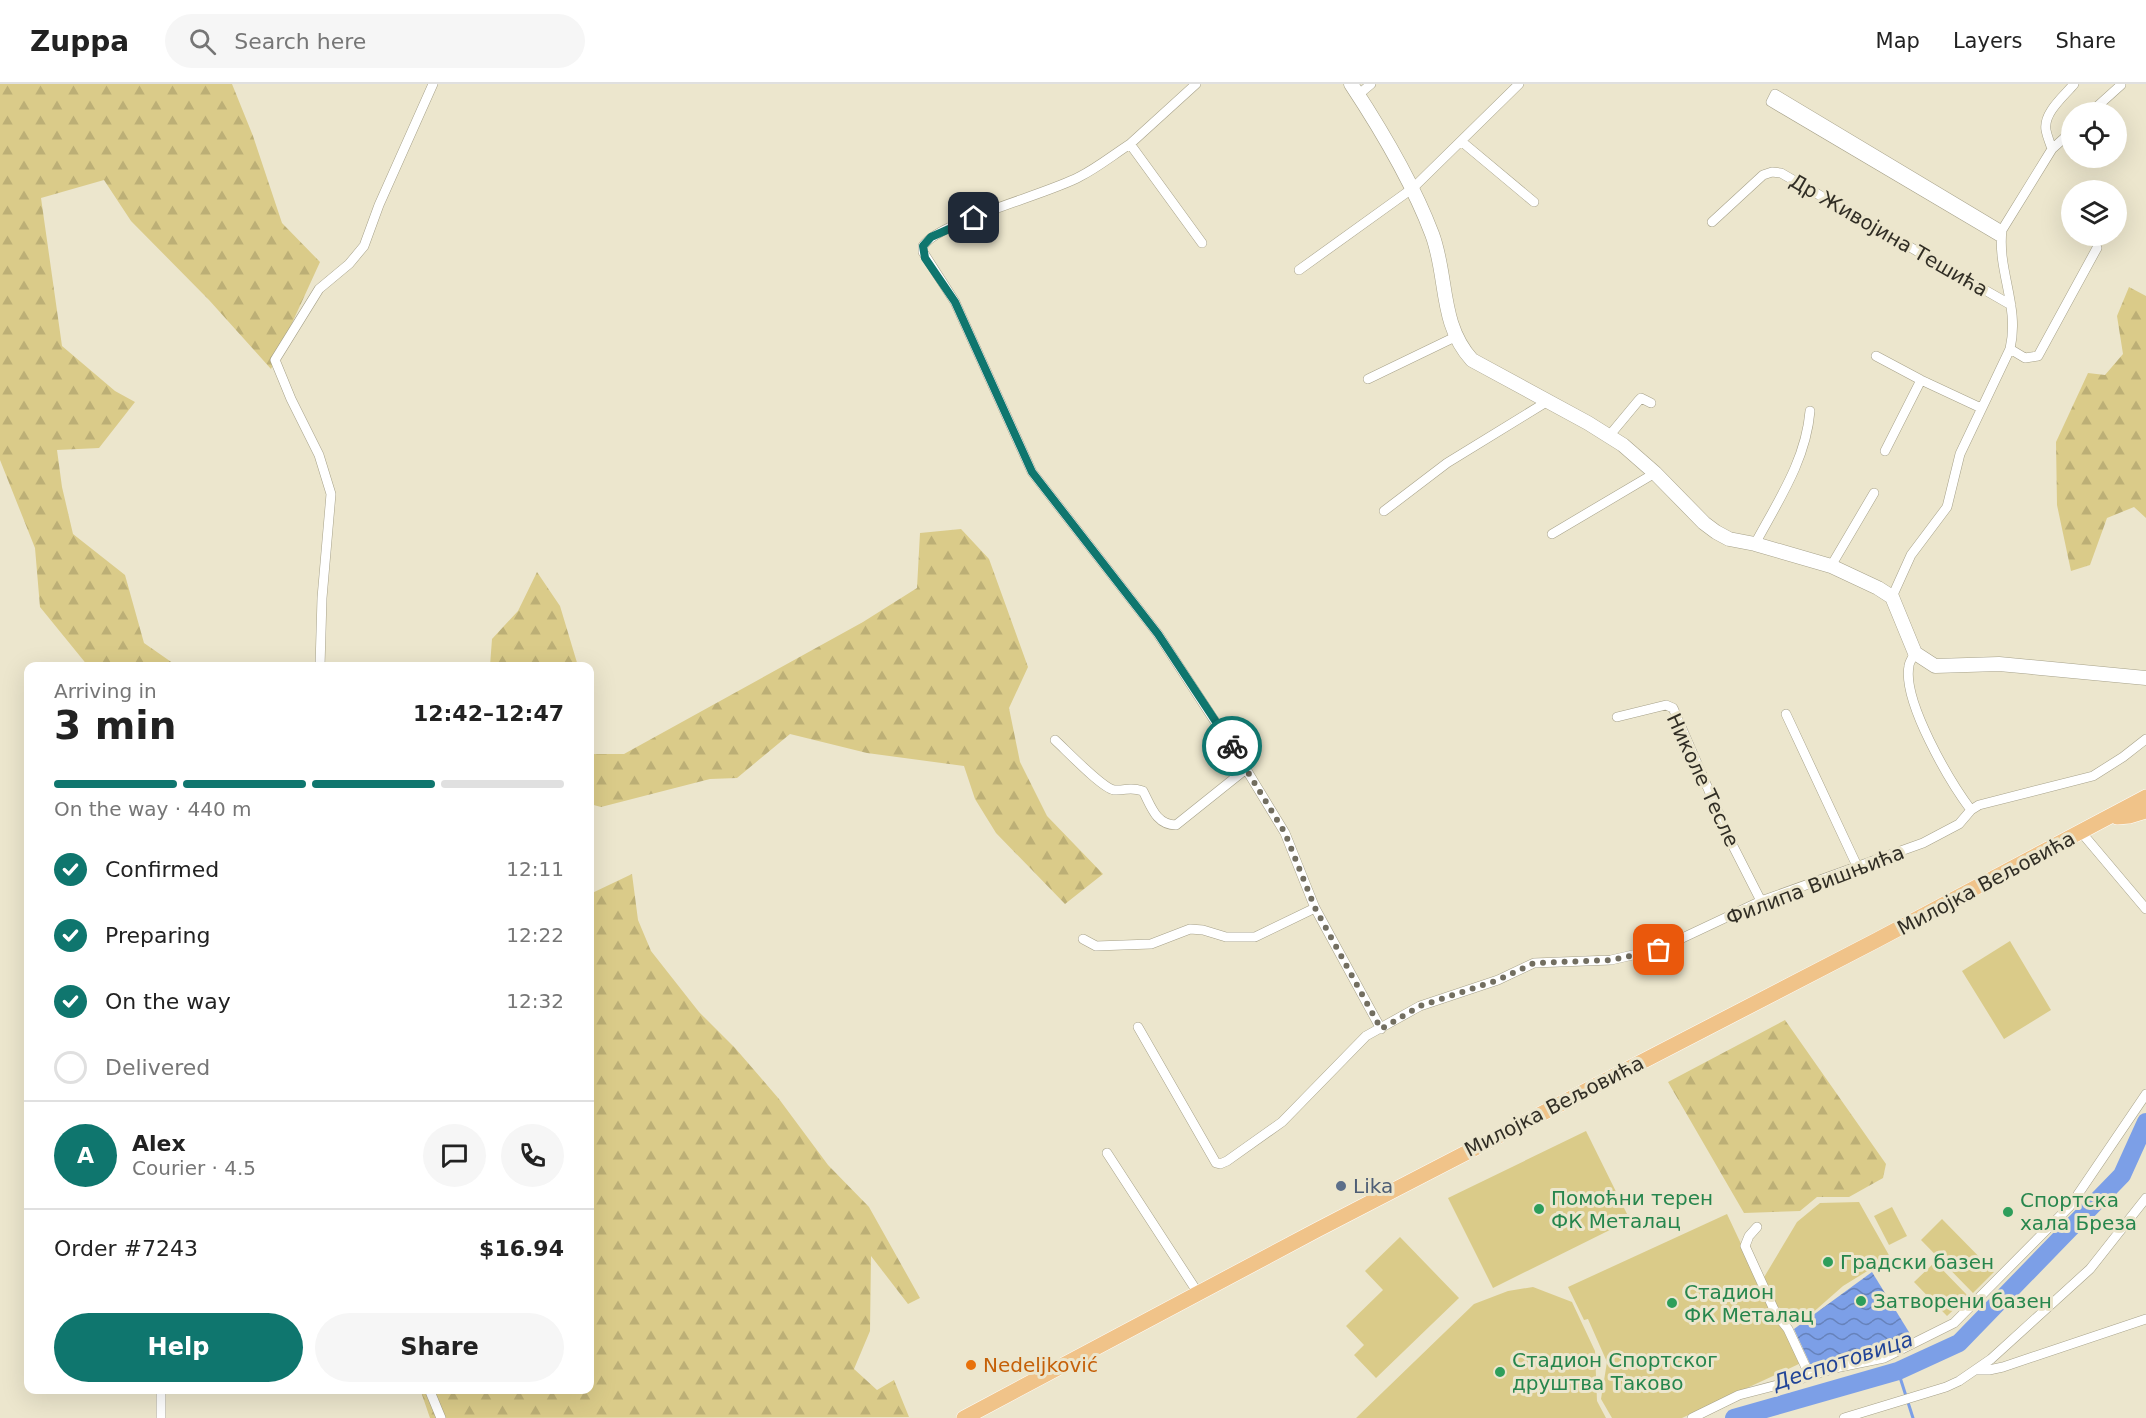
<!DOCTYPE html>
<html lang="en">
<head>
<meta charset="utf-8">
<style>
	body { margin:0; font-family:"DejaVu Sans",sans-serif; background:#f6f6f6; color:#222; height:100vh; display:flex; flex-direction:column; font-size:22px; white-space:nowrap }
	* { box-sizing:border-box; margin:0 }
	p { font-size:20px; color:#767676 }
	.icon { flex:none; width:33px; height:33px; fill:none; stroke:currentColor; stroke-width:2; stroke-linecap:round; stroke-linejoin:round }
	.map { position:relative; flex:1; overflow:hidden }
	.details { position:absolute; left:24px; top:578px; width:570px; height:732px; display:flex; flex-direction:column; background:#fff; border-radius:12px; box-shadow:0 6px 24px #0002 }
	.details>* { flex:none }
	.tools { position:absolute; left:2061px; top:18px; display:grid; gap:12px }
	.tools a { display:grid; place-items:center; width:66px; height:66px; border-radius:50%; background:#fff; box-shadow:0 6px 24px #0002; font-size:30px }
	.pin { position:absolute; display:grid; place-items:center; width:51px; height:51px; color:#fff; margin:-26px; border-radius:12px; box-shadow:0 3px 9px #0006 }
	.courier { position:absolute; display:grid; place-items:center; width:60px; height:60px; margin:-30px; border:4px solid #0f766e; border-radius:50%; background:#fff; color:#222; box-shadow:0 2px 8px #0007 }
	.overview em { font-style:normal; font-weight:700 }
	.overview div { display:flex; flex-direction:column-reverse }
	.overview { display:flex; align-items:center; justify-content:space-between; height:102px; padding:0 30px }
	h1 { font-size:39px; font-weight:700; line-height:45px }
	.bar { display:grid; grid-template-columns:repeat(4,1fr); gap:9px 6px; align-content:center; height:72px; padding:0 30px }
	.bar i { height:8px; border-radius:4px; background:#e0e0e0 }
	.bar .current { background:#0f766e }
	.bar p { grid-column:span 4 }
	.line { display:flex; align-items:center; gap:15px; padding:0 30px; border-top:2px solid #e0e0e0 }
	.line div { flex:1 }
	.round { display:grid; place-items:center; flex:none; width:63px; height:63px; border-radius:32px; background:#f6f6f6 }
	ol { padding:0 30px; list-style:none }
	li { display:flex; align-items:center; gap:18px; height:66px }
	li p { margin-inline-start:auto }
	li .icon { padding:6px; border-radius:50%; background:#0f766e; color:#fff; stroke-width:4 }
	li:last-child { color:#767676 }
	li i { width:33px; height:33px; border:3px solid #e0e0e0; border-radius:50% }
	.button { display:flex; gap:12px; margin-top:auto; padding:12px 30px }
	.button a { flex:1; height:69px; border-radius:36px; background:#0f766e; color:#fff; font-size:24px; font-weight:700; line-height:69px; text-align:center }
	.button a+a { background:#f6f6f6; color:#222 }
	header { display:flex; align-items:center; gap:36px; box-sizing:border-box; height:84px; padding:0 30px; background:#fff; border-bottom:2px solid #e0e0e0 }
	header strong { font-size:28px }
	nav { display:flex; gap:33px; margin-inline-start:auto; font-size:21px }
	.search { width:420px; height:54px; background:#f6f6f6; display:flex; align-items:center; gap:15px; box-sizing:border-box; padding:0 21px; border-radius:33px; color:#767676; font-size:22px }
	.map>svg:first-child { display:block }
</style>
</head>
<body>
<header>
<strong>Zuppa</strong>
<div class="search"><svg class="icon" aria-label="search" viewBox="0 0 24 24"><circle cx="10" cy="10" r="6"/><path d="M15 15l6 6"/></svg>Search here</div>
<nav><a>Map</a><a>Layers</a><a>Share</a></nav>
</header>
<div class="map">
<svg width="2146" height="1334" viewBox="0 0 2146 1334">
	<defs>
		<pattern id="forest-firs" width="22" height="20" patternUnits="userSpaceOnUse" patternTransform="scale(1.5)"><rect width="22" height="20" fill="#dacb89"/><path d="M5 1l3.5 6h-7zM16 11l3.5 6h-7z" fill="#bcaf76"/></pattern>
		<pattern id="water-waves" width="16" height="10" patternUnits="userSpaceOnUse" patternTransform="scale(1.5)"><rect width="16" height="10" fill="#7c9fe7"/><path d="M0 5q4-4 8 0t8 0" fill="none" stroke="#6682bb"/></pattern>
	</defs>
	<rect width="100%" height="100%" fill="#ece6cd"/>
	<!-- forest -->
	<path fill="url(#forest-firs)" d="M0 0H232L253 52 282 139 320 178 271 285 209 216 131 137 104 96 41 114 62 262 115 307 135 318 99 364 57 366 62 403 73 450 125 491 144 559 177 582H88L40 523 35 464 0 376Z
		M2129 203 2146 212V434L2134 423 2107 434 2090 481 2071 487 2057 421 2056 358 2088 289 2105 291 2123 270 2117 232Z
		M961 445 989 475 1028 583 1009 624 1020 678 1047 732 1103 790 1065 820 996 749 975 715 964 682 867 669 790 650 737 694 710 695 601 723 590 720V670H624L863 538 917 504 920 449Z
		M537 488 560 522 578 582H490L492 555 518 527Z
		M632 790 638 836 651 867 699 928 735 964 779 1015 828 1081 869 1123 920 1214 908 1220 871 1172 870 1247 854 1285 877 1306 894 1296 909 1333 430 1334 420 1305H590V810Z
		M1785 936 1886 1080 1883 1094 1849 1113H1817L1800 1127 1744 1129 1668 998Z"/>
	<!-- park -->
	<path fill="#dacb89" d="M2010 857 2051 926 2004 955 1962 887Z
		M1586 1047 1630 1136 1493 1204 1448 1114Z
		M1859 1118 1890 1173 1843 1202 1801 1239 1774 1220 1763 1195 1797 1138 1820 1119Z
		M1892 1123 1907 1152 1889 1161 1874 1132Z
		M1727 1130 1780 1243 1787 1245 1801 1279 1682 1334H1612L1601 1315 1607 1278 1588 1235 1584 1236 1568 1203Z
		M1942 1135 1994 1188 1973 1209 1921 1156Z
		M1400 1153 1459 1214 1376 1294 1354 1271 1364 1261 1346 1242 1383 1206 1365 1187Z
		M1935 1178 1968 1212 1947 1232 1914 1198Z
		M1533 1203 1572 1218 1595 1267 1597 1317 1606 1334H1356L1474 1220 1508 1207Z"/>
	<!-- water -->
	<path fill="url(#water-waves)" d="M1872 1188 1912 1253 1812 1284 1794 1245Z"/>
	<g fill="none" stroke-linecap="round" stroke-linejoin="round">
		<!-- stream -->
		<path stroke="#7c9fe7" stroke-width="3" d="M1898 1287 1913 1334"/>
		<!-- river -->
		<path stroke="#7c9fe7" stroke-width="18" d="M1734 1334 1898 1287 1959 1259 2122 1091 2146 1038"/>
		<!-- street casing -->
		<g stroke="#a6a189" stroke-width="10">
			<path id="street" d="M1196 0 1130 60 1202 159
				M1358 11 1371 0
				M2091 28 2121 1
				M1461 57 1534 118
				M1130 60C1113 71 1097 84 1079 93 1048 110 938 138 923 162V168L955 218 1032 388 1158 550 1246 685 1285 749 1315 824 1381 945
				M2052 65C2050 59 2047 52 2046 46 2043 29 2064 12 2074 0
				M1712 138 1763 91 1772 88 1781 89 2011 221
				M2001 154 1771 18 1775 10 2002 146
				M1299 186 1413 104 1519 0
				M2010 265 2025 274 2038 272 2097 164
				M1876 272 1921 296 1981 324
				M1368 295 1455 253
				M1609 352 1639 316 1641 314 1651 319
				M1885 367 1921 296
				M1384 427 1447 379 1548 317
				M1552 450 1655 389
				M1755 460C1778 417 1806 376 1810 327
				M1831 482 1874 409
				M1892 513 1911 471 1947 423 1960 370 2010 265C2020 222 1997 187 2002 146L2052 65 2072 47
				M1915 569C1913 573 1909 578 1909 582 1902 617 1950 698 1971 726
				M320 582 322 514 331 410 319 371 291 315 275 276 319 205 349 180 364 162 379 121 433 0
				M1786 630 1858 784
				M1617 633 1666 621 1673 624 1733 762 1761 817
				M1055 656C1066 666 1102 704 1114 706 1127 707 1128 702 1143 707 1151 722 1156 741 1176 741L1246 685
				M2081 748 2146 825
				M1083 855 1096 862 1151 860 1190 845 1203 846 1226 853H1255L1315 824
				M1138 943 1216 1079 1220 1080 1227 1077 1282 1038 1366 952 1420 922 1498 896 1534 879 1611 876 1659 865 1761 817 1923 759 1959 740 1971 726 1979 721 2093 692 2123 673 2146 655
				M1107 1069 1198 1209
				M1757 1143 1749 1152 1745 1162 1776 1230 1788 1245 1810 1292
				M1977 1286H1989L2003 1283 2146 1235
				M429 1305 441 1334
				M161 1334V1305
				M1692 1334 1739 1311 1804 1294 1835 1284 1884 1274 1954 1239 2070 1122 2146 1010
				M1844 1334 1946 1303 1959 1297 1991 1275 2090 1185 2146 1114"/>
		</g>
		<!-- secondary casing -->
		<g stroke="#a6a189" stroke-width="15">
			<path id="secondary" d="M1351 0C1382 47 1412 97 1432 150 1448 192 1439 240 1472 276L1588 339 1623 361 1655 389 1704 439 1716 448 1729 455 1755 460 1831 482 1878 504 1892 513 1915 569 1935 582 1999 580 2146 594"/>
		</g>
		<!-- primary casing -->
		<g stroke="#fff" stroke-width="16">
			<path id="primary" d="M2117 733 2129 732 2146 727
				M964 1334 1317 1146 1877 856 2146 713"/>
		</g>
		<!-- street -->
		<use href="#street" stroke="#fff" stroke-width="9"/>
		<!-- secondary -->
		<use href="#secondary" stroke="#fff" stroke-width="14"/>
		<!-- primary -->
		<use href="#primary" stroke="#f0c389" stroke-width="15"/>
	</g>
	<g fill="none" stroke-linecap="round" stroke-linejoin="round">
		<!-- done -->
		<path stroke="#726e60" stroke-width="6" stroke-dasharray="0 10.8" d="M1232 662 1285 749 1315 824 1381 945 1420 922 1498 896 1534 879 1611 876 1659 866"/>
		<!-- route -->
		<path stroke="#0f766e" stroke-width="8" d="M974 134 931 153 923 162 925 174 955 218 1032 388 1158 550 1232 662"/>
	</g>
	<!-- markers -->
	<circle fill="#5c6f8a" stroke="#ece6cd" stroke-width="2" cx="1341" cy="1102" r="6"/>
	<g fill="#2e9e5b" stroke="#ece6cd" stroke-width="2">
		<circle cx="1539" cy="1125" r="6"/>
		<circle cx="2008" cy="1128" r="6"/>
		<circle cx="1828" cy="1178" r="6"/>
		<circle cx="1861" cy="1217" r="6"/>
		<circle cx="1672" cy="1219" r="6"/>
		<circle cx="1500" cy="1288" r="6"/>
	</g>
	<circle fill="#e8710a" stroke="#ece6cd" stroke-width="2" cx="971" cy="1281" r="6"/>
	<g text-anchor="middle" stroke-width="6" stroke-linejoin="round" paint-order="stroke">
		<!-- street labels -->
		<g font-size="20" fill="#312e25" stroke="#ece6cd">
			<text transform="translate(1889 151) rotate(30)" y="7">Др Живојина Тешића</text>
			<text transform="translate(1703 696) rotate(65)" y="7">Николе Тесле</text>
			<text transform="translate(1986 799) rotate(-28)" y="7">Милојка Вељовића</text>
			<text transform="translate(1815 801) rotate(-21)" y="7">Филипа Вишњића</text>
			<text transform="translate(1554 1022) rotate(-27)" y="7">Милојка Вељовића</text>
		</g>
		<!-- service labels -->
		<g font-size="20" fill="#4e5e75" stroke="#ece6cd" text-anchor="start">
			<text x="1353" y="1109">Lika</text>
		</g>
		<!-- leisure labels -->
		<g font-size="20" fill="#27864d" stroke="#ece6cd" text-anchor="start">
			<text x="1551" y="1121">Помоћни терен<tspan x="1551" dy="23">ФК Металац</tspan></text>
			<text x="2020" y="1123">Спортска<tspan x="2020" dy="23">хала Бреза</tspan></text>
			<text x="1840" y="1185">Градски базен</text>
			<text x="1684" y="1215">Стадион<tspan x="1684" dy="23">ФК Металац</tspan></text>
			<text x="1873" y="1224">Затворени базен</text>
			<text x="1512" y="1283">Стадион Спортског<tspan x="1512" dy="23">друштва Таково</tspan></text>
		</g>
		<!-- food labels -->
		<g font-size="20" fill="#c56008" stroke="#ece6cd" text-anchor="start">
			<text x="983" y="1288">Nedeljković</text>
		</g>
		<!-- water labels -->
		<g font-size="21" font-style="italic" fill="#214497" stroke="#ece6cd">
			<text transform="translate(1843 1277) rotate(-18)" y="7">Деспотовица</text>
		</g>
	</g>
</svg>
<div class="tools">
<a><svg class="icon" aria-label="locate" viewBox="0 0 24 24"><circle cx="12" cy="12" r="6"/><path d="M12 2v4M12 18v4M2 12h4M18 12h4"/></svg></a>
<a><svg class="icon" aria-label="layers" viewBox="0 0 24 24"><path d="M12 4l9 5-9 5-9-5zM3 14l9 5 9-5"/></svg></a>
</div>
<div class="pin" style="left:1659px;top:866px;background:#ea580c"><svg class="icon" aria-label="bag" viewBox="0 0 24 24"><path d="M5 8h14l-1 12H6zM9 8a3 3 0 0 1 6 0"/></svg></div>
<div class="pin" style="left:974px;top:134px;background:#1f2937"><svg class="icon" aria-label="home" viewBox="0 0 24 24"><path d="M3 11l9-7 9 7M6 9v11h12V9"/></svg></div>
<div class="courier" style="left:1232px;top:662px"><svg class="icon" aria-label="bike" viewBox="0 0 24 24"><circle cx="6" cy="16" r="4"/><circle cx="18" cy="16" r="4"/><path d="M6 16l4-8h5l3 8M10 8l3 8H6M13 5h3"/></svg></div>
<section class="details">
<div class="overview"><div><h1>3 min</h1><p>Arriving in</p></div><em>12:42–12:47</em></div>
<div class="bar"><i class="current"></i><i class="current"></i><i class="current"></i><i></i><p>On the way · 440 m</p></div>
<ol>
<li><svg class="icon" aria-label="check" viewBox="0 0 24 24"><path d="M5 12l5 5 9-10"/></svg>Confirmed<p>12:11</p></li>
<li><svg class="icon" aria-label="check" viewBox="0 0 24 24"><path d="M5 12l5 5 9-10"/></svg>Preparing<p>12:22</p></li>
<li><svg class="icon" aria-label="check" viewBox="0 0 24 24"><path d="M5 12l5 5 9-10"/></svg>On the way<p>12:32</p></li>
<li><i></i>Delivered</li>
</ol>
<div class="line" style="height:108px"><b class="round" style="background:#0f766e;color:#fff">A</b><div><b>Alex</b><p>Courier · 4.5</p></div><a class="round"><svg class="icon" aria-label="chat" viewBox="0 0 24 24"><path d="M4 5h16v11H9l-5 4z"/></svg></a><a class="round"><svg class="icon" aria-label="phone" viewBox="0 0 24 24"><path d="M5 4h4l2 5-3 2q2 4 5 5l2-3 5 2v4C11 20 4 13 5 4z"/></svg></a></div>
<div class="line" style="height:78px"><div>Order #7243</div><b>$16.94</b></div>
<div class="button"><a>Help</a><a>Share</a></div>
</section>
</div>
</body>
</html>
